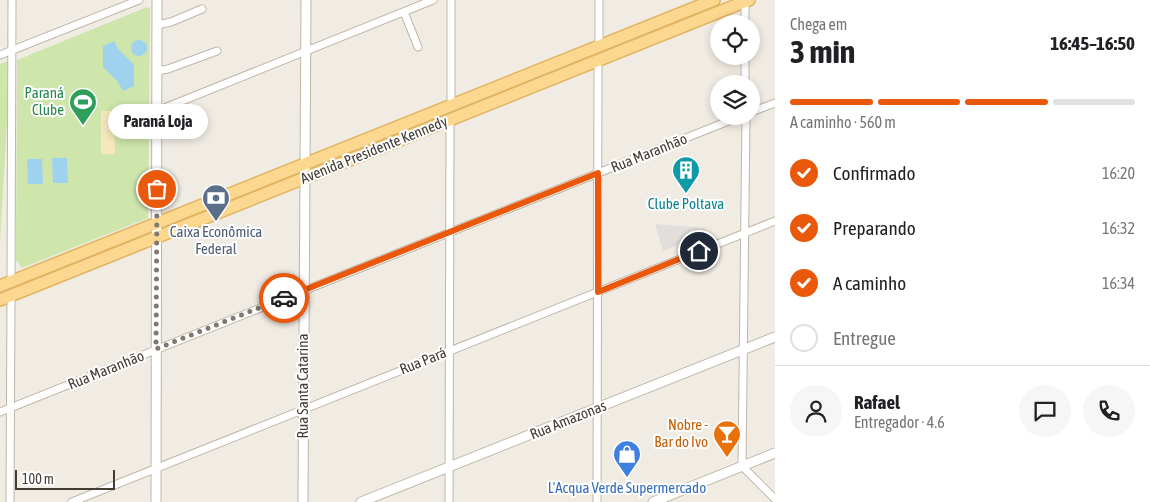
<!DOCTYPE html>
<html lang="pt">
<head>
<meta charset="utf-8">
<style>
	body { margin:0; font-family:"Asap Condensed",sans-serif; background:#f6f6f6; color:#202124; height:100vh; display:flex; flex-direction:column; font-size:19px; white-space:nowrap }
	* { box-sizing:border-box; margin:0 }
	p { font-size:16px; color:#757577 }
	.icon { flex:none; width:28px; height:28px; fill:none; stroke:currentColor; stroke-width:2; stroke-linecap:round; stroke-linejoin:round }
	.map { position:relative; flex:1; overflow:hidden }
	.drawer { display:flex; flex-direction:column; background:#fff; width:375px }
	.drawer>* { flex:none }
	.controls { position:absolute; left:710px; top:15px; display:grid; gap:10px }
	.controls a { display:grid; place-items:center; width:50px; height:50px; border-radius:50%; background:#fff; box-shadow:0 2px 8px #0003; font-size:25px }
	.scale { position:absolute; left:15px; bottom:12px; width:100px; box-sizing:border-box; padding-left:5px; border:2px solid #423c33; border-top:0; font-size:14px; line-height:18px; white-space:nowrap; color:#423c33; -webkit-text-stroke:4px #fff; paint-order:stroke }
	.pin { position:absolute; display:grid; place-items:center; width:42px; height:42px; color:#fff; margin:-21px; border:2px solid #fff; border-radius:50%; box-shadow:0 1px 5px #0007 }
	.courier { position:absolute; display:grid; place-items:center; width:50px; height:50px; margin:-25px; border:4px solid #ea580c; border-radius:50%; background:#fff; color:#222; box-shadow:0 1px 6px #0007 }
	.bubble { position:absolute; height:35px; border-radius:18px; background:#fff; box-shadow:0 2px 8px #0003; font-size:16px; font-weight:700; line-height:35px; text-align:center }
	.head em { font-style:normal; font-weight:700 }
	.head div { display:flex; flex-direction:column-reverse }
	.head { display:flex; align-items:center; justify-content:space-between; height:85px; padding:0 15px }
	h1 { font-size:32px; font-weight:700; line-height:38px }
	.bar { display:grid; grid-template-columns:repeat(4,1fr); gap:8px 5px; align-content:center; height:60px; padding:0 15px }
	.bar i { height:6px; border-radius:4px; background:#e0e0e0 }
	.bar .selected { background:#ea580c }
	.bar p { grid-column:span 4 }
	.line { display:flex; align-items:center; gap:12px; padding:0 15px; border-top:1px solid #e0e0e0 }
	.line div { flex:1 }
	.round { display:grid; place-items:center; flex:none; width:52px; height:52px; border-radius:26px; background:#f6f6f6 }
	ol { padding:0 15px; list-style:none }
	li { display:flex; align-items:center; gap:15px; height:55px }
	li p { margin-inline-start:auto }
	li .icon { padding:5px; border-radius:50%; background:#ea580c; color:#fff; stroke-width:4 }
	li:last-child { color:#757577 }
	li i { width:28px; height:28px; border:2px solid #e0e0e0; border-radius:50% }
	main { display:flex; flex:1; min-height:0 }
	.map>svg:first-child { display:block }
</style>
</head>
<body>
<main>
<div class="map">
<svg width="775" height="502" viewBox="0 0 775 502">
	<rect width="100%" height="100%" fill="#f1ece3"/>
	<!-- green -->
	<path fill="#cee5ab" d="M147 7 150 9 148 218 22 268 16 260 17 60Z
		M8 61 7 123 0 243V64Z"/>
	<!-- sand -->
	<path fill="#f6e7bd" d="M101 111H114L115 154H101Z"/>
	<!-- parking -->
	<path fill="#e1dedb" d="M655 224 705 228 706 235 663 251Z"/>
	<!-- water -->
	<path fill="#9fd2ee" d="M131 48a8 8 0 1 1 16 0a8 8 0 1 1-16 0Z
		M114 41 118 49 134 65V86L123 91 118 82 103 67V46Z
		M52 158H67L68 183H53Z
		M27 159H42L43 184H28Z"/>
	<g fill="none" stroke-linecap="round" stroke-linejoin="round">
		<!-- minor casing -->
		<g stroke="#bfb6a9" stroke-width="9">
			<path id="minor" d="M745 2V24
				M404 12 418 47
				M157 25 171 22 202 9
				M599 46V0
				M0 55 139 0
				M745 56V84
				M157 71 168 69 217 51
				M451 106V0
				M157 111 433 0
				M751 112 775 103
				M746 116 742 466 775 499
				M11 282 12 0
				M0 412 741 116
				M10 502 11 296
				M72 502 775 221
				M449 502 450 120
				M597 502 598 61"/>
		</g>
		<!-- tertiary casing -->
		<g stroke="#bfb6a9" stroke-width="11">
			<path id="tertiary" d="M156 502 157 0
				M303 502 306 0
				M361 502 775 337
				M653 502 775 453"/>
		</g>
		<!-- primary casing -->
		<g stroke="#e1b361" stroke-width="14">
			<path id="primary" d="M0 286 714 0
				M0 300 749 0"/>
		</g>
		<!-- minor -->
		<use href="#minor" stroke="#fff" stroke-width="7"/>
		<!-- tertiary -->
		<use href="#tertiary" stroke="#fff" stroke-width="9"/>
		<!-- primary -->
		<use href="#primary" stroke="#fcd790" stroke-width="11"/>
	</g>
	<g fill="none" stroke-linecap="round" stroke-linejoin="round">
		<!-- done -->
		<path stroke="#7f7a71" stroke-width="5" stroke-dasharray="0 9" d="M157 189 156 349 284 298"/>
		<!-- route -->
		<path stroke="#ea580c" stroke-width="6" d="M284 298 598 173V292L699 251"/>
	</g>
	<!-- icons -->
	<defs>
		<g id="stadium-pin" transform="scale(1.4375)"><path d="M0 17L-7.5 6A9.5 9.5 0 1 1 7.5 6Z" fill="#2e9e5b" stroke="#fff"/><path d="M0-5a6.5 5 0 1 0 0 10a6.5 5 0 1 0 0-10ZM-3.5-1.8h7v3.6h-7Z" fill="#fff"/></g>
		<g id="building-pin" transform="scale(1.4375)"><path d="M0 17L-7.5 6A9.5 9.5 0 1 1 7.5 6Z" fill="#0f9aa8" stroke="#fff"/><path d="M-4-6H4V6H1V3H-1V6H-4ZM-2.5-4.3h1.7v1.8h-1.7ZM.8-4.3h1.7v1.8H.8ZM-2.5-1h1.7V.8h-1.7ZM.8-1h1.7V.8H.8Z" fill="#fff"/></g>
		<g id="bank-pin" transform="scale(1.4375)"><path d="M0 17L-7.5 6A9.5 9.5 0 1 1 7.5 6Z" fill="#5c6f8a" stroke="#fff"/><path d="M-6-4H6V4H-6ZM0-2.3a2.3 2.3 0 1 0 0 4.6a2.3 2.3 0 1 0 0-4.6Z" fill="#fff"/></g>
		<g id="bar-pin" transform="scale(1.4375)"><path d="M0 17L-7.5 6A9.5 9.5 0 1 1 7.5 6Z" fill="#e8710a" stroke="#fff"/><path d="M-6-5H6L.8 .8V4.5H3.5V6h-7V4.5H-.8V.8Z" fill="#fff"/></g>
		<g id="shop-pin" transform="scale(1.4375)"><path d="M0 17L-7.5 6A9.5 9.5 0 1 1 7.5 6Z" fill="#3f7fe0" stroke="#fff"/><path d="M-5-2.5h2.3a2.7 3.5 0 0 1 5.4 0H5L5.5 6h-11ZM-1.5-2.5h3a1.5 2.3 0 0 0-3 0Z" fill="#fff"/></g>
	</defs>
	<g fill-rule="evenodd">
		<use href="#stadium-pin" x="83" y="102"/>
		<use href="#building-pin" x="686" y="170"/>
		<use href="#bank-pin" x="216" y="198"/>
		<use href="#bar-pin" x="727" y="434"/>
		<use href="#shop-pin" x="627" y="454"/>
	</g>
	<g text-anchor="middle" stroke-width="4" stroke-linejoin="round" paint-order="stroke">
		<!-- leisure labels -->
		<g font-size="15" fill="#27864d" stroke="#fff" text-anchor="end">
			<text x="64" y="98">Paraná<tspan x="64" dy="17">Clube</tspan></text>
		</g>
		<!-- street labels -->
		<g font-size="15" fill="#423c33" stroke="#fff">
			<text transform="translate(374 150) rotate(-22)" y="5">Avenida Presidente Kennedy</text>
			<text transform="translate(649 153) rotate(-22)" y="5">Rua Maranhão</text>
			<text transform="translate(423 361) rotate(-22)" y="5">Rua Pará</text>
			<text transform="translate(106 370) rotate(-22)" y="5">Rua Maranhão</text>
			<text transform="translate(303 386) rotate(-90)" y="5">Rua Santa Catarina</text>
			<text transform="translate(568 420) rotate(-22)" y="5">Rua Amazonas</text>
		</g>
		<!-- culture labels -->
		<g font-size="15" fill="#0d838f" stroke="#fff">
			<text x="686" y="209">Clube Poltava</text>
		</g>
		<!-- service labels -->
		<g font-size="15" fill="#4e5e75" stroke="#fff">
			<text x="216" y="237">Caixa Econômica<tspan x="216" dy="17">Federal</tspan></text>
		</g>
		<!-- food labels -->
		<g font-size="15" fill="#c56008" stroke="#fff" text-anchor="end">
			<text x="708" y="430">Nobre -<tspan x="708" dy="17">Bar do Ivo</tspan></text>
		</g>
		<!-- shop labels -->
		<g font-size="15" fill="#366cbe" stroke="#fff">
			<text x="627" y="493">L'Acqua Verde Supermercado</text>
		</g>
	</g>
</svg>
<div class="controls">
<a><svg class="icon" aria-label="locate" viewBox="0 0 24 24"><circle cx="12" cy="12" r="6"/><path d="M12 2v4M12 18v4M2 12h4M18 12h4"/></svg></a>
<a><svg class="icon" aria-label="layers" viewBox="0 0 24 24"><path d="M12 4l9 5-9 5-9-5zM3 14l9 5 9-5"/></svg></a>
</div>
<div class="scale">100 m</div>
<div class="pin" style="left:157px;top:189px;background:#ea580c"><svg class="icon" aria-label="bag" viewBox="0 0 24 24"><path d="M5 8h14l-1 12H6zM9 8a3 3 0 0 1 6 0"/></svg></div>
<div class="pin" style="left:699px;top:251px;background:#1f2937"><svg class="icon" aria-label="home" viewBox="0 0 24 24"><path d="M3 11l9-7 9 7M6 9v11h12V9"/></svg></div>
<div class="courier" style="left:284px;top:298px"><svg class="icon" aria-label="car" viewBox="0 0 24 24"><path d="M5 17H2v-5l4-1 3-4h7l3 4 3 1v5h-3M9 17h6M6 11h13"/><circle cx="7" cy="17" r="2"/><circle cx="17" cy="17" r="2"/></svg></div>
<div class="bubble" style="left:108px;top:104px;width:100px">Paraná Loja</div>
</div>
<section class="drawer">
<div class="head"><div><h1>3 min</h1><p>Chega em</p></div><em>16:45–16:50</em></div>
<div class="bar"><i class="selected"></i><i class="selected"></i><i class="selected"></i><i></i><p>A caminho · 560 m</p></div>
<ol>
<li><svg class="icon" aria-label="check" viewBox="0 0 24 24"><path d="M5 12l5 5 9-10"/></svg>Confirmado<p>16:20</p></li>
<li><svg class="icon" aria-label="check" viewBox="0 0 24 24"><path d="M5 12l5 5 9-10"/></svg>Preparando<p>16:32</p></li>
<li><svg class="icon" aria-label="check" viewBox="0 0 24 24"><path d="M5 12l5 5 9-10"/></svg>A caminho<p>16:34</p></li>
<li><i></i>Entregue</li>
</ol>
<div class="line" style="height:90px"><a class="round"><svg class="icon" aria-label="person" viewBox="0 0 24 24"><circle cx="12" cy="8" r="4"/><path d="M4 21q1-7 8-7t8 7"/></svg></a><div><b>Rafael</b><p>Entregador · 4.6</p></div><a class="round"><svg class="icon" aria-label="chat" viewBox="0 0 24 24"><path d="M4 5h16v11H9l-5 4z"/></svg></a><a class="round"><svg class="icon" aria-label="phone" viewBox="0 0 24 24"><path d="M5 4h4l2 5-3 2q2 4 5 5l2-3 5 2v4C11 20 4 13 5 4z"/></svg></a></div>
</section>
</main>
</body>
</html>
